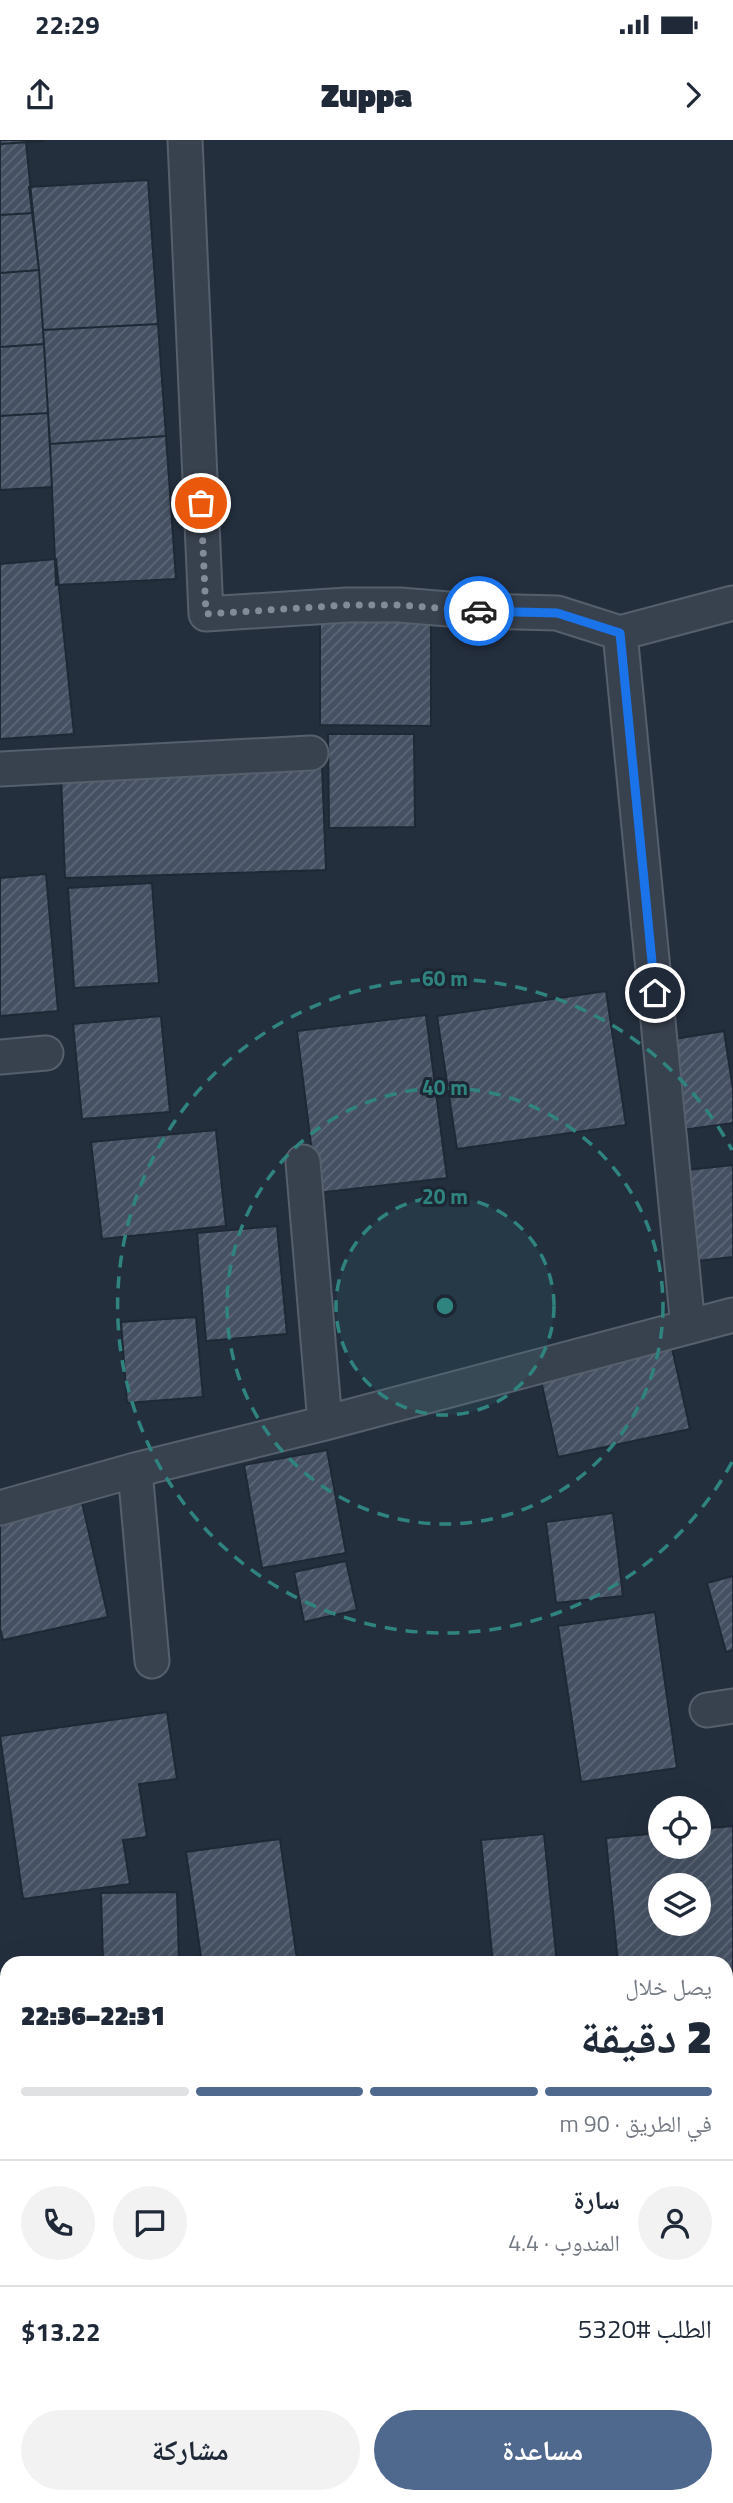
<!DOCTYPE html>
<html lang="ar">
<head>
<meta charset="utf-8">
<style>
	body { margin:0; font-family:"Titillium Web","Noto Naskh Arabic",sans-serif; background:#f2f2f3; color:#1f2937; direction:rtl; height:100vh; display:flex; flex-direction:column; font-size:26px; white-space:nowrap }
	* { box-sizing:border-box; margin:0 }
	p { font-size:23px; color:#747a83 }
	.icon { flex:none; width:38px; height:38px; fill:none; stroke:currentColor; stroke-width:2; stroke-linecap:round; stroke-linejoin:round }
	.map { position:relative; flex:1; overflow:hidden; direction:ltr }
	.details { position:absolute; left:0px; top:1816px; width:733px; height:548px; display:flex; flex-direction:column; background:#fff; border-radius:21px 21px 0 0; box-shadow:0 7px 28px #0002; direction:rtl }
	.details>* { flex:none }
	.buttons { position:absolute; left:648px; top:1656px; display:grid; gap:14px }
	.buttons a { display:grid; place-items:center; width:63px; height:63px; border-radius:50%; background:#fff; box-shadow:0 7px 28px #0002; font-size:35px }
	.pin { position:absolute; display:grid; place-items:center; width:60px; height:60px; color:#fff; margin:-30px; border:4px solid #fff; border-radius:50%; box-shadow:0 2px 7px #0007 }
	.courier { position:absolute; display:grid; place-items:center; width:70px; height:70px; margin:-35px; border:5px solid #1a73e8; border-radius:50%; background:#fff; color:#222; box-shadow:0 2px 9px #0007 }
	.head em { font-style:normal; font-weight:800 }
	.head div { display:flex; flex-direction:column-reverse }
	.head { display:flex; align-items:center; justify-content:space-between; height:119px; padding:0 21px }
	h1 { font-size:46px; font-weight:800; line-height:52px }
	.bar { display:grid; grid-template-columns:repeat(4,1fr); gap:10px 7px; align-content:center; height:84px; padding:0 21px }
	.bar i { height:9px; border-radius:5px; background:#e0e1e3 }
	.bar .active { background:#4f688e }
	.bar p { grid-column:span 4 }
	.line { display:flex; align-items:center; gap:18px; padding:0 21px; border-top:2px solid #e0e1e3 }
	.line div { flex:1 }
	.round { display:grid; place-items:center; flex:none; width:74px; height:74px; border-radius:37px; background:#f2f2f3 }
	.primary-button { display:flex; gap:14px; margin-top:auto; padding:14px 21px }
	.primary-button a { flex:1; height:80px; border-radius:42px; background:#4f688e; color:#fff; font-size:28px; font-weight:800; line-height:80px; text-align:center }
	.primary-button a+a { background:#f2f2f3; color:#1f2937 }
	.status { display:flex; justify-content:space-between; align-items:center; height:49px; padding:0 35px; background:#fff; direction:ltr }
	.status svg { height:19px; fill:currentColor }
	header { display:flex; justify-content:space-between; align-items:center; height:91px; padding:0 21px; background:#fff; font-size:32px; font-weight:800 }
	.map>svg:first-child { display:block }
</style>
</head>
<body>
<div class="status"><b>22:29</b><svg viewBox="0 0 49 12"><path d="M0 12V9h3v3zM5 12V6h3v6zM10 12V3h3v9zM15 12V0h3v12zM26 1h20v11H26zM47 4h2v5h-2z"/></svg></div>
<header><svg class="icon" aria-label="forward" viewBox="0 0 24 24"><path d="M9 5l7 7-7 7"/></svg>Zuppa<svg class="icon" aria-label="share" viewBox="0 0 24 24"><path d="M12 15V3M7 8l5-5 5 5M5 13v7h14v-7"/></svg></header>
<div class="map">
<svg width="733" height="2363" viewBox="0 0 733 2363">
	<defs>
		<pattern id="building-hatch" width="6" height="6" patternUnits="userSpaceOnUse" patternTransform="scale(1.75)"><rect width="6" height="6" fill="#455162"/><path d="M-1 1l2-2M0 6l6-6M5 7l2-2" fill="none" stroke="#5d6877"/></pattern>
	</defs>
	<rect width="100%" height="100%" fill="#242f3e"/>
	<!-- building -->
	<path fill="url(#building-hatch)" stroke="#1f2835" stroke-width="2" fill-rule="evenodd" d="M0 0H44V1L0 4Z
		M26 2 33 73 0 75V4Z
		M148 40 158 184 43 190 39 130 29 47Z
		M33 73 39 130 0 133V75Z
		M39 130 44 204 0 207V133Z
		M158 184 166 296 50 304 43 190Z
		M44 204 48 273 0 276V207Z
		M48 273 52 347 0 350V276Z
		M166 296 176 439 56 445 50 304Z
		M56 419 74 594 0 599V424Z
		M320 476 431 477V586L320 585Z
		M328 594H414L415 687 329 688Z
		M322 626 326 730 65 738 61 635Z
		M46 734 58 871 0 876V738Z
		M152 743 159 843 74 848 68 748Z
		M606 851 626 985 457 1009 437 876Z
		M426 875 447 1038 317 1053 297 891Z
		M161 876 170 972 82 979 73 884Z
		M724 891 733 950V983L682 990 668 900Z
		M216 990 226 1086 102 1099 91 1002Z
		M733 1025V1117L697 1121 687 1030Z
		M277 1086 287 1194 206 1201 197 1093Z
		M196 1177 203 1257 127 1263 121 1182Z
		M672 1208 690 1289 558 1317 540 1236Z
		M327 1310 346 1413 262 1428 244 1325Z
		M81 1358 108 1477 3 1500 0 1488V1376Z
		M613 1373 623 1456 556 1463 546 1382Z
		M346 1421 357 1470 304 1482 294 1432Z
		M733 1436V1510L726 1512 707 1443Z
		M655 1472 677 1628 581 1642 558 1486Z
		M167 1572 177 1639 139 1644 147 1697 123 1700 130 1744 23 1759 0 1596Z
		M733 1686V1830L726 1831V1824H618L606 1698 660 1693V1706H698V1689ZM660 1745H698V1783H660Z
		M544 1694 557 1824H493L481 1700Z
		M280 1699 297 1820 269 1824H202L186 1712Z
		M177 1752 179 1820 103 1822 101 1753Z
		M7 1936V2050L0 2051V1937Z
		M733 1988V2123H726V1989Z
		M0 2073H7V2268L0 2269Z
		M121 2357H202V2360L169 2363H122Z
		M403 2357H476L420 2363H403Z"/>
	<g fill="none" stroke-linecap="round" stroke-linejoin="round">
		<!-- minor casing -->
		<g stroke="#565f6c" stroke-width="37">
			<path id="minor" d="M185 0 206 474 347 465H400L472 471 557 473 620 493 733 463
				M620 493 688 1187
				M0 629 311 613
				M0 917 46 913
				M303 1022 325 1283
				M135 1330 152 1521
				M0 1368 135 1330 325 1283 733 1175
				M707 1570 733 1566
				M726 1978H733
				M382 2357 383 2363"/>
		</g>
		<!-- minor -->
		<use href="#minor" stroke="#38414e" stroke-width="33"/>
	</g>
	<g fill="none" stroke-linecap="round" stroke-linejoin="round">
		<!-- done -->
		<path stroke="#828b98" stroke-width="7" stroke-dasharray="0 12.6" d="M201 363 206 474 347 465H400L479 471"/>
		<!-- route -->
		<path stroke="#1a73e8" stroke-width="9" d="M479 471 557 473 620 493 655 853"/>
	</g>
	<!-- distance rings -->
	<circle cx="445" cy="1166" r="109" fill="#308480" fill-opacity=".12"/>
	<g fill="none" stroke="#308480" stroke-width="3.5" stroke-dasharray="12 9">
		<circle cx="445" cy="1166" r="109"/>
		<circle cx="445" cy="1166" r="218"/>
		<path d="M732 1322A327 327 0 1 1 732 1010"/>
	</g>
	<circle cx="445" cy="1166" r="10" fill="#308480" stroke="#1d2633" stroke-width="3.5"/>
	<g font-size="21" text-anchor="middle" font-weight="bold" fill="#308480" stroke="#1d2633" stroke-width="6" stroke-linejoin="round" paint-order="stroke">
		<text x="445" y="846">60 m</text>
		<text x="445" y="955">40 m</text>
		<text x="445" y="1064">20 m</text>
	</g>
</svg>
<div class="buttons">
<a><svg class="icon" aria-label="locate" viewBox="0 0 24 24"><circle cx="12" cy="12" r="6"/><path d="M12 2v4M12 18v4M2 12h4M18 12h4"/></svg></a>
<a><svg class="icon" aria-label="layers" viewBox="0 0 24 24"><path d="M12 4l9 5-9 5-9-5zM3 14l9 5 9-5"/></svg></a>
</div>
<div class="pin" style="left:201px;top:363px;background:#ea580c"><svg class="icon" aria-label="bag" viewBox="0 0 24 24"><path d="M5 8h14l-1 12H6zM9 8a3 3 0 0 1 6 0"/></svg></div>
<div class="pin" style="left:655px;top:853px;background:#1f2937"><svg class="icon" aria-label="home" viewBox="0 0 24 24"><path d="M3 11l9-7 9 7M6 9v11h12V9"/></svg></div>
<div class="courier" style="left:479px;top:471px"><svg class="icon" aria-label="car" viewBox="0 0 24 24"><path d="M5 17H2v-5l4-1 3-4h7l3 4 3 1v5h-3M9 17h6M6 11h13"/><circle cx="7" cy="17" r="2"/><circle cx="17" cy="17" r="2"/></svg></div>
<section class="details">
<div class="head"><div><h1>2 دقيقة</h1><p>يصل خلال</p></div><em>22:31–22:36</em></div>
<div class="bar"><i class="active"></i><i class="active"></i><i class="active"></i><i></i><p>في الطريق · 90 m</p></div>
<div class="line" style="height:126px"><a class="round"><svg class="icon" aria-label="person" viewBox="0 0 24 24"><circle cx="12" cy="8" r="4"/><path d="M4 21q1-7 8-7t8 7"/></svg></a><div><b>سارة</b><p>المندوب · 4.4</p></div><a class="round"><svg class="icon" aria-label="chat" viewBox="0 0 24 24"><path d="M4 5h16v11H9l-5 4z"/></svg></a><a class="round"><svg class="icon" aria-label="phone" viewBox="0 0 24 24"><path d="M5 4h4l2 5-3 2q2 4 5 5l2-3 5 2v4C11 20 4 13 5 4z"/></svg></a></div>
<div class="line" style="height:91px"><div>الطلب #5320</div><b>$13.22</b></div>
<div class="primary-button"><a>مساعدة</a><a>مشاركة</a></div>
</section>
</div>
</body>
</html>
